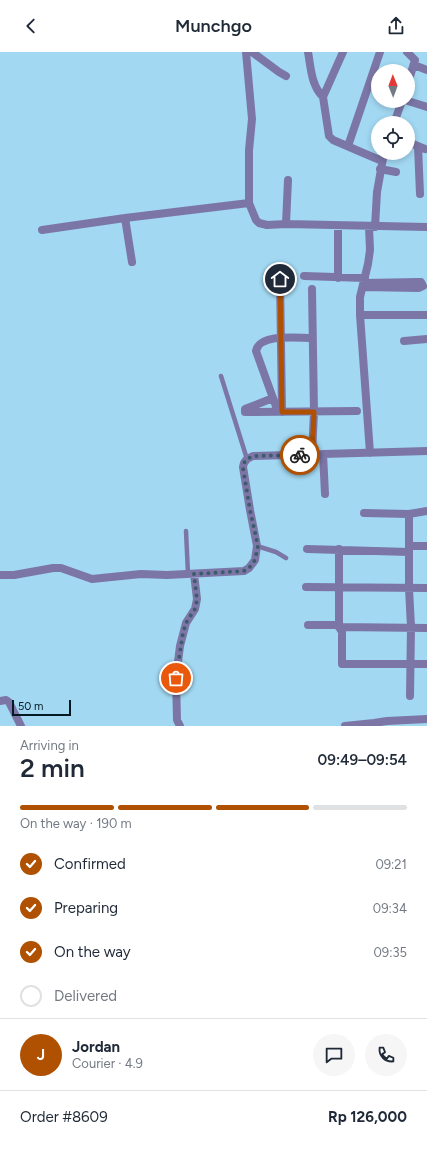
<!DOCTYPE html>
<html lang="en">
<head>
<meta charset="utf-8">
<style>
	body { margin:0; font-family:Figtree,sans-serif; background:#f6f6f7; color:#1f2937; height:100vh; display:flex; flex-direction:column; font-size:15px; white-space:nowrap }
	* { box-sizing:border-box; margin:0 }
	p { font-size:13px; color:#747a83 }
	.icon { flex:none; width:22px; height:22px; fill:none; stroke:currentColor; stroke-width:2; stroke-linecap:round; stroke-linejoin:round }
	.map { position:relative; height:674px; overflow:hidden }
	.drawer { display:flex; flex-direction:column; background:#fff; flex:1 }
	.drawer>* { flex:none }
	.needle { width:26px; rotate:359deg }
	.tools { position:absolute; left:371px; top:12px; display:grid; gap:8px }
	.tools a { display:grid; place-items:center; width:44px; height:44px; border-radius:50%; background:#fff; box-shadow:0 2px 6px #0003; font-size:20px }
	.scale { position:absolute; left:12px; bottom:10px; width:59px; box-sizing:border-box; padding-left:4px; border:2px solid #041922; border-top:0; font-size:11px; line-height:14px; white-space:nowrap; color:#041922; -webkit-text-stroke:3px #a2d8f2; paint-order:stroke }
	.pin { position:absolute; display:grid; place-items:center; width:34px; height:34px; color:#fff; margin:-17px; border:2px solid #fff; border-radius:50%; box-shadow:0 1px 4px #0007 }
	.courier { position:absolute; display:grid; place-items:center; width:40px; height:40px; margin:-20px; border:3px solid #af5100; border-radius:50%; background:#fff; color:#222; box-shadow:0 1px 5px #0007 }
	.head em { font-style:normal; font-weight:600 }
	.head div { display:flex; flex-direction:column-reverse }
	.head { display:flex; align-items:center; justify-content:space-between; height:68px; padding:0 20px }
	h1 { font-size:26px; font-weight:600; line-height:30px }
	.bar { display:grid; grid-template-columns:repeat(4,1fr); gap:6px 4px; align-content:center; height:48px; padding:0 20px }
	.bar i { height:5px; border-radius:3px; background:#e0e1e3 }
	.bar .selected { background:#af5100 }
	.bar p { grid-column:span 4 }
	.line { display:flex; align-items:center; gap:10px; padding:0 20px; border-top:1px solid #e0e1e3 }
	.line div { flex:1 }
	.round { display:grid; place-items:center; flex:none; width:42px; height:42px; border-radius:21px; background:#f6f6f7 }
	ol { padding:0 20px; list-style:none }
	li { display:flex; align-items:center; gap:12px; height:44px }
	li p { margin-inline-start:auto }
	li .icon { padding:4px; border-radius:50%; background:#af5100; color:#fff; stroke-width:4 }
	li:last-child { color:#747a83 }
	li i { width:22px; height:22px; border:2px solid #e0e1e3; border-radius:50% }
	header { display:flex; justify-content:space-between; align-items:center; height:52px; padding:0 20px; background:#fff; font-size:18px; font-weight:600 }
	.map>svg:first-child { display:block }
</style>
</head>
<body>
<header><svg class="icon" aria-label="back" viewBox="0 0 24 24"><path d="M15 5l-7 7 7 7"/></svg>Munchgo<svg class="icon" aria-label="share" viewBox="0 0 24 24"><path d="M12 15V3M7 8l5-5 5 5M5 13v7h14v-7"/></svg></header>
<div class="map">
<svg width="427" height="674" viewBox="0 0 427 674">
	<rect width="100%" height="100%" fill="#a2d8f2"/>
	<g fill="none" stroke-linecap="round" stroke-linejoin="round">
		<!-- service -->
		<path stroke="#7c76a7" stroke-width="4.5" d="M221 324 247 407
			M186 479 188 522
			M257 494 276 500 286 506"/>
		<!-- minor -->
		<path stroke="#7c76a7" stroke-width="8" d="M246 0 252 67 249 98V151L256 168 259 171 267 173 286 172 427 175
			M252 0 279 20 286 24
			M308 0C311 16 311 33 323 45
			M343 0 323 45 329 84 333 88 382 109
			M407 0 415 8 408 31
			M414 13 427 18
			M408 49 427 55
			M394 71 402 49
			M408 90 425 97
			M348 94 380 0
			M418 94 420 142
			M380 117 396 120
			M125 166 132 210
			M286 172 288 128
			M338 174V226
			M369 175 370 198 368 212 360 245V263L370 401
			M375 175 377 140 384 101
			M42 178 125 166 249 151
			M304 224 365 226
			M280 227 282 360
			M363 235 419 236 423 234 421 230H418L364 231
			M312 237 314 360 312 402
			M360 263H427
			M404 289 427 287
			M273 346 245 357V360L357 359
			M278 360 256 299C259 281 298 286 312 286
			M323 402 325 442
			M364 461 409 462 427 459
			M409 462V536L411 575 410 644
			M409 494H427
			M307 497 409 500
			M339 497V575L342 580V612H427
			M0 523H14L53 516H61L92 527 141 522 167 523 244 519 249 516 255 508 257 494 250 458 243 415 244 411 247 407 253 404 427 399
			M306 535 427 536
			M308 573H339
			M339 575 427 576
			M0 649 6 648 9 650 21 674
			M180 674 177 668 176 626 180 594 186 571 195 557 197 547 194 522
			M345 674 374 671 387 669 427 667"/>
	</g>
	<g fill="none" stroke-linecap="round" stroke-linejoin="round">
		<!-- done -->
		<path stroke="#3b5c6b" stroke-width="4" stroke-dasharray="0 7.2" d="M176 626 183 581 186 571 195 557 197 548 194 522 244 519 249 516 255 508 258 494 250 458 243 416 244 411 247 407 253 404 300 403"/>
		<!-- route -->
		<path stroke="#af5100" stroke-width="5" d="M280 227 282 360H314L312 402 300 403"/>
	</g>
</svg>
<div class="tools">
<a><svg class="needle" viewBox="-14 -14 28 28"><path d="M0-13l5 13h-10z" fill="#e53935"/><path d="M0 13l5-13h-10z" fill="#747a83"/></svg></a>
<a><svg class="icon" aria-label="locate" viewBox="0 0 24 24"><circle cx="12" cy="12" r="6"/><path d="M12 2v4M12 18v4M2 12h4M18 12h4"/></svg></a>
</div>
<div class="scale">50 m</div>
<div class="pin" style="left:176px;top:626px;background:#ea580c"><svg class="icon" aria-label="bag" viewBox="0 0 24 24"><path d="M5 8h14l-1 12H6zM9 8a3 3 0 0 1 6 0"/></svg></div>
<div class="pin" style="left:280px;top:227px;background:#1f2937"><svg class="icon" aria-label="home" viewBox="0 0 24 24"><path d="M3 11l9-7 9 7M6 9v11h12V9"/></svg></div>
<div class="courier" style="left:300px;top:403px"><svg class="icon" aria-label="bike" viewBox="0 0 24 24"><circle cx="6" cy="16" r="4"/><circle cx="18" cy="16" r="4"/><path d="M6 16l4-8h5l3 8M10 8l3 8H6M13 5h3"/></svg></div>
</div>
<section class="drawer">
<div class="head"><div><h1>2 min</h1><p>Arriving in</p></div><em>09:49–09:54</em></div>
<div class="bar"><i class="selected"></i><i class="selected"></i><i class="selected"></i><i></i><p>On the way · 190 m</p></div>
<ol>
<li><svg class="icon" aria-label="check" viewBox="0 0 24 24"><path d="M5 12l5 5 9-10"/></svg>Confirmed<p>09:21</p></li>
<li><svg class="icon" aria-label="check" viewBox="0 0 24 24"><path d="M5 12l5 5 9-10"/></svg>Preparing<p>09:34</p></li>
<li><svg class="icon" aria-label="check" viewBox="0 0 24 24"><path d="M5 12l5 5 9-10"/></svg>On the way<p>09:35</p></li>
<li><i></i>Delivered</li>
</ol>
<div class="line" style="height:72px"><b class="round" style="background:#af5100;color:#fff">J</b><div><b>Jordan</b><p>Courier · 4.9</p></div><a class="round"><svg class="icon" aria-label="chat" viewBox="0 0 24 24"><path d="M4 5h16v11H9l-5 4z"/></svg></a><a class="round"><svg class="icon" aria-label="phone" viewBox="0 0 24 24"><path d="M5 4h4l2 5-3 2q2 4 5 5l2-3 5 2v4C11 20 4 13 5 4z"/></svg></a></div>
<div class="line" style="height:52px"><div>Order #8609</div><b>Rp 126,000</b></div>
</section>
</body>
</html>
